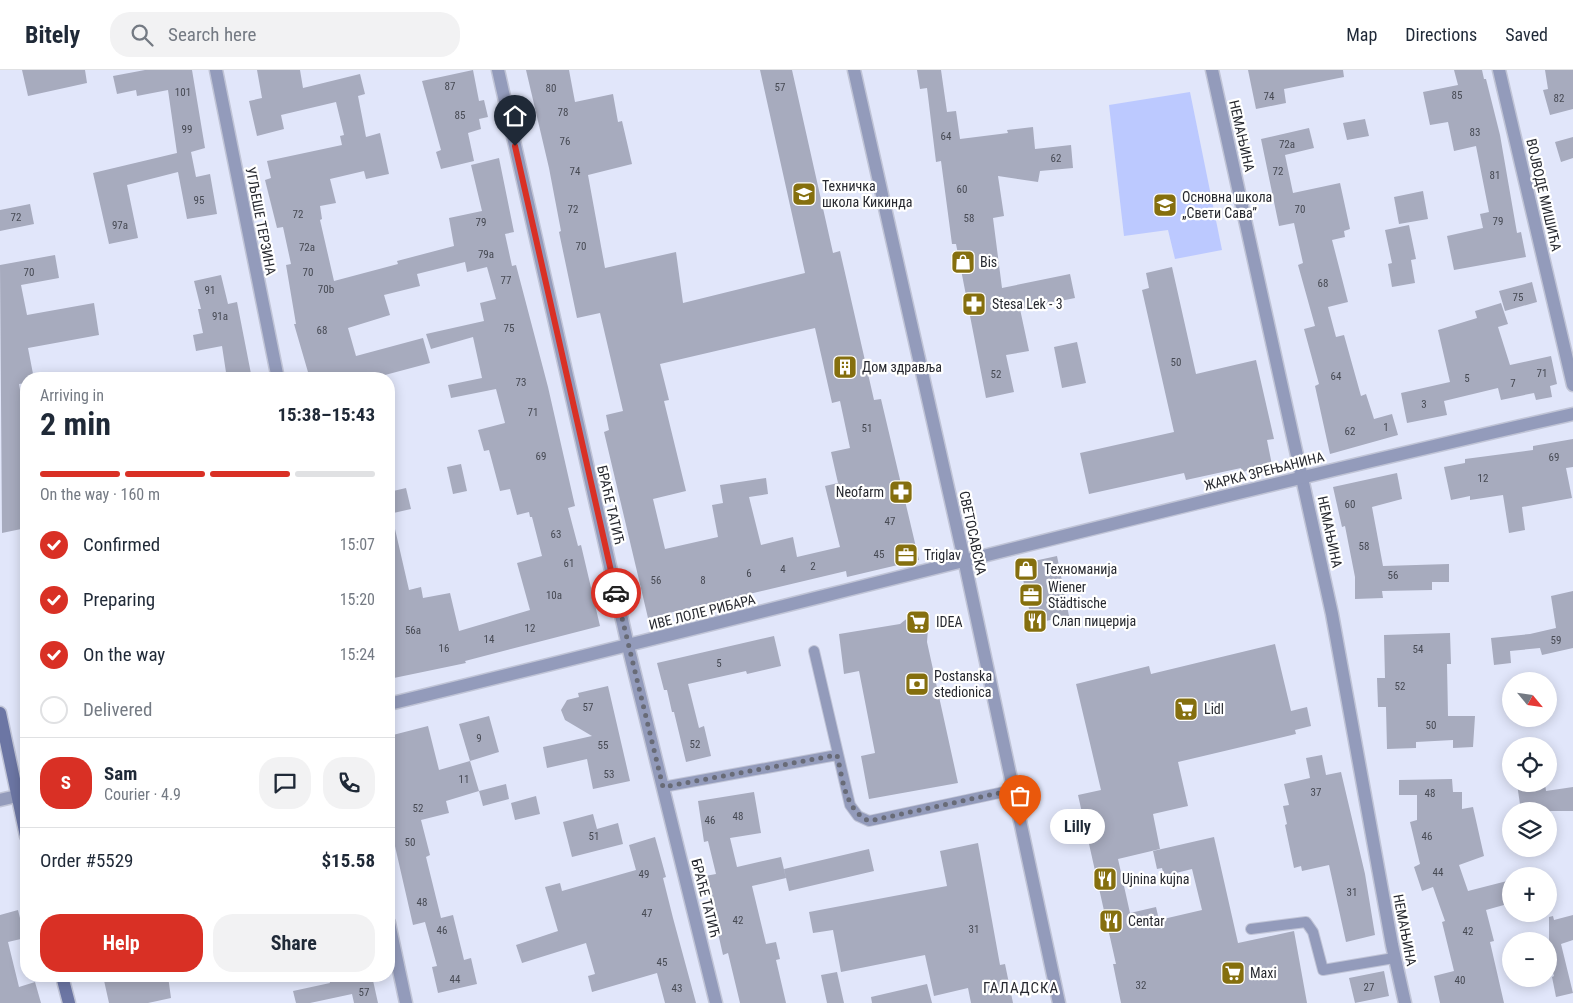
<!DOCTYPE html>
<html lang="en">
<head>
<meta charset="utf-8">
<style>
	body { margin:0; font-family:"Roboto Condensed",sans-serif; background:#f2f2f3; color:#1f2937; height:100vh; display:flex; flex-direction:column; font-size:19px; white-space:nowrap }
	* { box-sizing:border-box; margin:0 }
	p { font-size:16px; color:#747a83 }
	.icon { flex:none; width:28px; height:28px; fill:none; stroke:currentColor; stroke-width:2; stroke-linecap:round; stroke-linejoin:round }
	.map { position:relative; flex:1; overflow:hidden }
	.side { position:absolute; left:20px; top:302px; width:375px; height:610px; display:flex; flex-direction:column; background:#fff; border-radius:20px; box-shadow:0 2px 12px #0003 }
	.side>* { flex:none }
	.needle { width:32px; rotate:119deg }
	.controls { position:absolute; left:1502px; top:602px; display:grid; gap:10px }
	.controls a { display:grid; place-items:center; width:55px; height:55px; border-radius:50%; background:#fff; box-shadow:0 2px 12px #0003; font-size:25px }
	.pin { position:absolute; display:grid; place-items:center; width:42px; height:42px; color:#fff; margin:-51px -21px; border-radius:50% 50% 50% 0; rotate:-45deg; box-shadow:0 0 5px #0007 }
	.pin .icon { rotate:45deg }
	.courier { position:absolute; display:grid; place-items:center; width:50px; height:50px; margin:-25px; border:4px solid #d93025; border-radius:50%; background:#fff; color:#222; box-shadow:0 1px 6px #0007 }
	.bubble { position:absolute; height:35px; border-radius:18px; background:#fff; box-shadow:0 2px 12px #0003; font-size:16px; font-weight:700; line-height:35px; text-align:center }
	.overview em { font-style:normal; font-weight:700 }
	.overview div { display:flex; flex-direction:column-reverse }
	.overview { display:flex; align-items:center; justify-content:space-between; height:85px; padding:0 20px }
	h1 { font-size:32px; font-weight:700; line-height:38px }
	.bar { display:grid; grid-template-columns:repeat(4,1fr); gap:8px 5px; align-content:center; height:60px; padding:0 20px }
	.bar i { height:6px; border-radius:4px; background:#e0e1e3 }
	.bar .active { background:#d93025 }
	.bar p { grid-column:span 4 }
	.line { display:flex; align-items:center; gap:12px; padding:0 20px; border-top:1px solid #e0e1e3 }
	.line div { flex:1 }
	.round { display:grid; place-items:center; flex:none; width:52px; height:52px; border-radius:20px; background:#f2f2f3 }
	ol { padding:0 20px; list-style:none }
	li { display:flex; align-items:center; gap:15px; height:55px }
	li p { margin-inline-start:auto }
	li .icon { padding:5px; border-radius:50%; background:#d93025; color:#fff; stroke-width:4 }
	li:last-child { color:#747a83 }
	li i { width:28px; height:28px; border:2px solid #e0e1e3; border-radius:50% }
	.primary-button { display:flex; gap:10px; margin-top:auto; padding:10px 20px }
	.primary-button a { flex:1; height:58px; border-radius:20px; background:#d93025; color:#fff; font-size:20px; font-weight:700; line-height:58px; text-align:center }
	.primary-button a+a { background:#f2f2f3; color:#1f2937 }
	header { display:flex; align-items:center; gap:30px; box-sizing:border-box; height:70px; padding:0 25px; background:#fff; border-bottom:1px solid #e0e1e3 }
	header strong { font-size:24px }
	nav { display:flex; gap:28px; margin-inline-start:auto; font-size:18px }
	.search { width:350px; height:45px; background:#f2f2f3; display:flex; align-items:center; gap:12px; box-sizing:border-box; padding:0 18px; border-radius:20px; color:#747a83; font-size:19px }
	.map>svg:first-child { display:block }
</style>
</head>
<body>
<header>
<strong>Bitely</strong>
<div class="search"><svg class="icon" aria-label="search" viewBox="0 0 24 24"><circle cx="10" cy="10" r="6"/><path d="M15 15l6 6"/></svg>Search here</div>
<nav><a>Map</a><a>Directions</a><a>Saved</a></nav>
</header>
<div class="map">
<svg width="1573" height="933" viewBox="0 0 1573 933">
	<rect width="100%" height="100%" fill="#e1e6fa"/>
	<!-- green -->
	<path fill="#bcc9ff" d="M1190 22 1222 180 1175 189 1168 160 1124 166 1109 35Z"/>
	<!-- building -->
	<path fill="#a7abbe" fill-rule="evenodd" d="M22 0H85L87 13 28 26Z
		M145 0H192L205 78 191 82 196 107 210 104 217 144 187 149 178 102 127 115 138 168 109 174 93 103 177 83 168 20 137 26 136 20 117 24 113 6Z
		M257 0H300L303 18 360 4 365 24 358 26 366 67 380 63 389 104 366 109 364 101 330 109 336 133 320 136 322 149 320 150 334 211 398 194 397 191 454 176 449 148 482 141 471 95 499 88 514 162 505 164 512 196 516 195 548 317 575 436 568 438 578 476 581 475 600 556 465 591 466 593 389 609V459H395L409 520 421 517 423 528 450 523 459 561 530 540 517 493 542 486 532 447H530L529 442 517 445 510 419 500 421 489 380 484 381 478 360 505 353 496 319 451 328 448 315 482 308 473 267 431 279 426 264 484 251 480 233 496 229 487 197 467 202 465 192 417 204 420 216 384 225 390 245 348 258 356 286 423 268 430 293 370 309H310L294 254H296L286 195 291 194 283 157 277 158 265 110 271 108 267 91 342 75 340 66 344 65 336 32 281 45 284 59 257 66 249 31 262 28Z
		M473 0 479 31 484 30 488 47 479 49 481 59 468 63 474 91 441 99 436 82 441 80 422 11Z
		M526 0H569L575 32 613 24 618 52 622 51 632 94 588 105 605 198 676 182 683 233 805 203 760 0H792L833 183 840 181 874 330 881 329 919 490 847 507 846 501 648 548 604 362 609 360 606 345 623 341 600 243 577 248 559 162 561 161 549 98ZM815 258 832 333 840 331 850 378 831 382 838 413 825 416 840 477 797 487 793 467 761 475 749 427 768 424 766 408 720 415 723 433 712 435 718 467 665 479 653 429 686 421 664 331 669 330 660 294Z
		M917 0H941L947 42 956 41 960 69 1008 63 1007 60 1033 57 1035 79 1071 75 1073 98 1040 101 1038 112 998 106 1004 146 993 148 1002 218 1070 204 1075 228 1020 239 1029 281 1006 285 1014 322 986 328 956 174H952L941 91 936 92 927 18 920 19Z
		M1248 0H1343L1344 7 1284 19 1286 33 1256 39Z
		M1454 0H1482L1484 9H1486L1500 65 1517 163 1521 162 1526 187 1454 200 1447 166 1483 158 1480 144 1489 142 1476 76 1454 81 1448 52 1430 55 1423 22 1458 15Z
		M1545 0H1573V39L1550 45 1543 20 1548 19Z
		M1365 49 1369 66 1347 70 1343 53Z
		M1309 58 1314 78 1285 85 1293 123 1340 113 1350 159 1344 161 1345 167 1332 170 1348 232 1328 237 1336 267 1344 265 1361 326 1366 324 1374 349 1392 344 1398 365 1330 384 1315 316 1319 314 1304 259 1315 256 1298 195 1303 193 1294 153 1279 156 1261 69Z
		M1573 67V88L1561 92 1555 72Z
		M1423 121 1428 149 1399 154 1394 127Z
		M30 134 34 154 0 161V140Z
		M1409 155 1416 189 1411 190 1415 213 1392 217 1388 194 1392 193 1385 160Z
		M55 185 59 208 21 215 27 245 94 233 99 265 28 278 34 309H26V313L19 314 26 354V458L2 463 0 195Z
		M1172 197 1196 304 1256 290 1274 369 1267 370 1272 395 1242 402 1241 398 1186 410 1184 403 1089 424 1080 383 1174 362 1142 220 1149 218 1146 203Z
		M221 205 228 234 237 232 252 309H227L222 276 196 281 193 265 203 263 198 239H201L194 211Z
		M1532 212 1537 232 1505 241 1499 221Z
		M1501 233 1508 254 1498 257 1510 295 1551 286 1557 314 1550 316 1552 327 1536 330 1534 323 1501 330 1498 318 1444 331 1447 345 1407 353 1401 323 1450 312 1438 260 1477 248 1475 241Z
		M1077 272 1086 313 1062 318 1054 277Z
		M1573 369V397L1566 398 1572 428 1522 437 1525 460 1509 463 1503 425 1470 430V426L1451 430 1444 397 1465 393V389L1533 380V376Z
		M461 394 467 421 453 424 447 397Z
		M1397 403 1402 429 1372 437 1383 496 1449 494V512H1432V520L1382 521 1383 528 1355 529V507L1345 456 1342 457 1333 417Z
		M406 418 411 439 389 444V422Z
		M1057 486 1069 546 1032 554 1020 494Z
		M1573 521V578L1542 585 1540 578 1510 581 1511 593 1494 595 1491 568 1530 564 1556 558 1551 526Z
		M909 547 922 550 928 558 927 572 958 713 869 729 861 686 875 683 859 601 844 604 839 564 900 554Z
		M1450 563 1451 594H1447L1448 646H1475L1473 677 1453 678V670L1416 672V678L1387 679 1386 637H1378L1377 608H1385L1384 565Z
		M774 566 781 596 747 604 746 601 688 614 699 658 704 656 711 686 686 692 674 642H672L667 620H664L657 593Z
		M1275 574 1291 641 1307 637 1311 656 1295 660 1296 664 1178 692 1188 736 1153 744 1160 779 1118 789 1130 843 1156 837 1159 850 1202 840 1192 799 1164 806 1162 798 1157 799 1153 781 1214 767 1238 873 1294 861 1307 933H1121L1113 894H1116L1078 725 1101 720 1076 614 1149 596 1151 604Z
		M608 616 630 711 593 719 587 689 547 698 543 677 592 666 565 650 561 640 567 630 579 627 578 623Z
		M489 646 499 682 470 691 459 654Z
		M428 656 439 700 470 691 479 721 446 731 449 743 421 750 430 785 426 787 441 848 453 845 464 890 471 888 477 914 438 923 432 897 437 896 425 852 413 855 389 750V666Z
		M1322 685 1326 705 1341 702 1365 804 1375 865 1346 872 1329 795 1302 801 1301 796 1294 798 1285 755 1287 754 1283 736 1289 735 1284 714 1310 708 1306 688Z
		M1452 709 1453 722H1462V739L1473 737 1484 786 1459 795 1468 821 1511 810V833L1486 840 1494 871 1490 872 1504 933H1440L1434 906 1454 901 1442 852 1445 851 1433 817 1422 821 1414 797 1420 794 1410 752 1417 750V725H1399V710Z
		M506 714 509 729 483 736 479 721Z
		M1517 714H1545L1546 721 1573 717V741H1521Z
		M754 722 761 763 730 768 737 797 781 787 786 808 752 816 766 874 776 872 780 889 776 890 786 933H740L728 883 723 885 705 806 716 804 708 771 704 772 698 731Z
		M536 726 540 744 515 750 511 733Z
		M593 744 597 759 618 753 623 774 572 787 563 752Z
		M655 767 666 807 663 808 673 848 696 933H665L657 903 592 922 588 906 595 904 586 873 522 893 516 875 558 861 545 817 560 813 562 821 636 800 629 775Z
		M978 773 1000 895 1005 894 1013 933H971L968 918 934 926 925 885 841 902 833 860 813 863 809 842 947 816 940 781Z
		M869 779 874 801 789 821 784 799Z
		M18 840 25 868 8 872 19 917 35 912 41 933H0V845Z
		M1573 845V870L1561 874 1573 923 1556 927 1552 907 1554 906 1549 888V847L1553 846 1554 850Z
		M1384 901 1389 926 1355 933 1349 908Z
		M837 902 844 933H827L821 905Z
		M103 906H168L171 928 148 933H109Z
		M328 906H372L378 933H354L352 924 310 933H296L293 921 330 913Z
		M927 914 932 933H872L871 927Z"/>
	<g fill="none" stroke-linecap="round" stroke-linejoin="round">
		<!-- service casing -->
		<g stroke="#c0c4d6" stroke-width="12">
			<path id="service" d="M814 581 850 735 858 746 869 751 1013 720
				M663 717 837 685
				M1251 859 1306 852 1313 862 1323 900 1394 888"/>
		</g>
		<!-- minor casing -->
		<g stroke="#c0c4d6" stroke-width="15">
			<path id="minor" d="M216 0 278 309
				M498 0 628 576 716 933
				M1212 0 1332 544 1392 875 1405 933
				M1499 0 1573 315
				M964 489 1059 933
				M389 853 406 933"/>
		</g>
		<!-- tertiary casing -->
		<g stroke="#c0c4d6" stroke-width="15">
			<path id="tertiary" d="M854 0 964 489
				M389 634C784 538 1176 434 1573 344
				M0 730 26 724"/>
		</g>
		<!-- secondary casing -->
		<g stroke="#c0c4d6" stroke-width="15">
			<path id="secondary" d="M0 643 26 766
				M62 906 69 933"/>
		</g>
		<!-- service -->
		<use href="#service" stroke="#939bbb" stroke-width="10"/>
		<!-- minor -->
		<use href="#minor" stroke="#939bbb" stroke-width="12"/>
		<!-- tertiary -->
		<use href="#tertiary" stroke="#939bbb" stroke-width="12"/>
		<!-- secondary -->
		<use href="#secondary" stroke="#6c76a4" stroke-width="12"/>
	</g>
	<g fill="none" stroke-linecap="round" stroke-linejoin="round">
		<!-- done -->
		<path stroke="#686b77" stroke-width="5" stroke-dasharray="0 9" d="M616 523 663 717 837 685C843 709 844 739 869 751L1013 720 1020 756"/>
		<!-- route -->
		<path stroke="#d93025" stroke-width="6" d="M515 76 616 523"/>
	</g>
	<!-- icons -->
	<defs>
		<g id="school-square" transform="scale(1.25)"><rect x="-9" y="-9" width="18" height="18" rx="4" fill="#856f0e" stroke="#fff"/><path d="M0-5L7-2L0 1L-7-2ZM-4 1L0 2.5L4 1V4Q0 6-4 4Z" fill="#fff"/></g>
		<g id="shop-square" transform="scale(1.25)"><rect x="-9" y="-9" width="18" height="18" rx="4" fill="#856f0e" stroke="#fff"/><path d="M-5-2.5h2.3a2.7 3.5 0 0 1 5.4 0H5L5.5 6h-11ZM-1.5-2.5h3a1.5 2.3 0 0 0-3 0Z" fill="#fff"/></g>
		<g id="pharmacy-square" transform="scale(1.25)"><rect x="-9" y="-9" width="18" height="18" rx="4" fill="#856f0e" stroke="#fff"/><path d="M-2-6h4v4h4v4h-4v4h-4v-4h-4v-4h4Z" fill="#fff"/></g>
		<g id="building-square" transform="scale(1.25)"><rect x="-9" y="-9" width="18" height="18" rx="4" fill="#856f0e" stroke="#fff"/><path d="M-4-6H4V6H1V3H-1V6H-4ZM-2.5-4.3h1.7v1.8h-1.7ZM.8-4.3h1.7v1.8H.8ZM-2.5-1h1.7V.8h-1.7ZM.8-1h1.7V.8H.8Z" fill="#fff"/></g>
		<g id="office-square" transform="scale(1.25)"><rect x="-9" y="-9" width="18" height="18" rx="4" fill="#856f0e" stroke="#fff"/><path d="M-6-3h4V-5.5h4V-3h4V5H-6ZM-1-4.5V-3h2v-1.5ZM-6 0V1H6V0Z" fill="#fff"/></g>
		<g id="restaurant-square" transform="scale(1.25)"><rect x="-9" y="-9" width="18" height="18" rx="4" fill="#856f0e" stroke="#fff"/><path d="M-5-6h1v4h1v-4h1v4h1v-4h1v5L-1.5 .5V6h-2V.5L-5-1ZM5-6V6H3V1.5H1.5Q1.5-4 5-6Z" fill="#fff"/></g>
		<g id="supermarket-square" transform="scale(1.25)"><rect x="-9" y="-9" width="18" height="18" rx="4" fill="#856f0e" stroke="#fff"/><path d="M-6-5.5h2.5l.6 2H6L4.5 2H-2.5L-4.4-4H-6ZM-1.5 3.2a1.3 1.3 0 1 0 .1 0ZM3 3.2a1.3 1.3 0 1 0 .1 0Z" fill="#fff"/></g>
		<g id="bank-square" transform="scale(1.25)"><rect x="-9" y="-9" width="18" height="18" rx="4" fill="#856f0e" stroke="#fff"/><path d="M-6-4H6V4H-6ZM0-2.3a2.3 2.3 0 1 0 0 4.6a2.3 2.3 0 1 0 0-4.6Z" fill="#fff"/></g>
	</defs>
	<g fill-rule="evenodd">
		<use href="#school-square" x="804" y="124"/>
		<use href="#school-square" x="1165" y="135"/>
		<use href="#shop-square" x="963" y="192"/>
		<use href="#pharmacy-square" x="974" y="234"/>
		<use href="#building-square" x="845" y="297"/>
		<use href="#pharmacy-square" x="901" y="422"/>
		<use href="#office-square" x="906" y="485"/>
		<use href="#shop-square" x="1026" y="499"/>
		<use href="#office-square" x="1031" y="525"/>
		<use href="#restaurant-square" x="1035" y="551"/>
		<use href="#supermarket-square" x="918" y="552"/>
		<use href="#bank-square" x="917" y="614"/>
		<use href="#supermarket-square" x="1186" y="639"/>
		<use href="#restaurant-square" x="1105" y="809"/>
		<use href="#restaurant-square" x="1111" y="851"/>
		<use href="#supermarket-square" x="1233" y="903"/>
	</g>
	<g text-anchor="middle" stroke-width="4.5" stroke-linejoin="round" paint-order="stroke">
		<!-- number labels -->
		<g font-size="11" fill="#474a54">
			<text x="450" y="20">87</text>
			<text x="780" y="21">57</text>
			<text x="551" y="22">80</text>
			<text x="183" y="26">101</text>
			<text x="1457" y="29">85</text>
			<text x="1269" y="30">74</text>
			<text x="1559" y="32">82</text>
			<text x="563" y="46">78</text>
			<text x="460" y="49">85</text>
			<text x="187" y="63">99</text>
			<text x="1475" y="66">83</text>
			<text x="946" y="70">64</text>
			<text x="565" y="75">76</text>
			<text x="1287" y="78">72a</text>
			<text x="1056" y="92">62</text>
			<text x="575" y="105">74</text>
			<text x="1278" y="105">72</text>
			<text x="1495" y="109">81</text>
			<text x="962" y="123">60</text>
			<text x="199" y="134">95</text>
			<text x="573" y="143">72</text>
			<text x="1300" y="143">70</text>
			<text x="298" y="148">72</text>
			<text x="16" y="151">72</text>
			<text x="969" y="152">58</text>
			<text x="1498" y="155">79</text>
			<text x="481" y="156">79</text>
			<text x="120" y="159">97a</text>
			<text x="581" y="180">70</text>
			<text x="307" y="181">72a</text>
			<text x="486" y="188">79a</text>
			<text x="29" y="206">70</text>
			<text x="308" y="206">70</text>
			<text x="506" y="214">77</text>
			<text x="1323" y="217">68</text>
			<text x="326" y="223">70b</text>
			<text x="210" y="224">91</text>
			<text x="1518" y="231">75</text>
			<text x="220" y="250">91a</text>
			<text x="509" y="262">75</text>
			<text x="322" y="264">68</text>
			<text x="1176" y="296">50</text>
			<text x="1542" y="307">71</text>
			<text x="996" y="308">52</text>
			<text x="1336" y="310">64</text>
			<text x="1467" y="312">5</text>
			<text x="521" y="316">73</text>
			<text x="1513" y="317">7</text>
			<text x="1424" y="338">3</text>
			<text x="533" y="346">71</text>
			<text x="1386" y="361">1</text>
			<text x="867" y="362">51</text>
			<text x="1350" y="365">62</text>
			<text x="541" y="390">69</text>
			<text x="1554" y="391">69</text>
			<text x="1483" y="412">12</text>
			<text x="1350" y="438">60</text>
			<text x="890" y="455">47</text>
			<text x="556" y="468">63</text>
			<text x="1364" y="480">58</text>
			<text x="879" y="488">45</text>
			<text x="569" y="497">61</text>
			<text x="813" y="500">2</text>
			<text x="783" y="503">4</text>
			<text x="749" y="507">6</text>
			<text x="1393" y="509">56</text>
			<text x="656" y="514">56</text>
			<text x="703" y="514">8</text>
			<text x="554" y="529">10a</text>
			<text x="530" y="562">12</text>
			<text x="413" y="564">56a</text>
			<text x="489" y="573">14</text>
			<text x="1556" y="574">59</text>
			<text x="444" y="582">16</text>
			<text x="1418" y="583">54</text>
			<text x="719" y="597">5</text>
			<text x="1400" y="620">52</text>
			<text x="588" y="641">57</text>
			<text x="1431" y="659">50</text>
			<text x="479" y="672">9</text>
			<text x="695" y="678">52</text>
			<text x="603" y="679">55</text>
			<text x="609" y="708">53</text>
			<text x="464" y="713">11</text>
			<text x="1316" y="726">37</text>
			<text x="1430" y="727">48</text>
			<text x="418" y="742">52</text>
			<text x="738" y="750">48</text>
			<text x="710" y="754">46</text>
			<text x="594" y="770">51</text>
			<text x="1427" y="770">46</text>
			<text x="410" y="776">50</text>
			<text x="1438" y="806">44</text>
			<text x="644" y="808">49</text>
			<text x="1352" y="826">31</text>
			<text x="422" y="836">48</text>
			<text x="647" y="847">47</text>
			<text x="738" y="854">42</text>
			<text x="974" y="863">31</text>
			<text x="442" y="864">46</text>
			<text x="1468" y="865">42</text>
			<text x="662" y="896">45</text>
			<text x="455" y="913">44</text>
			<text x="1460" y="914">40</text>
			<text x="1141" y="919">32</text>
			<text x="1369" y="921">27</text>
			<text x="677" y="922">43</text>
			<text x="364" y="926">57</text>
		</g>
		<!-- street labels -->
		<g font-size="14" fill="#272930" stroke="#fff">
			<text transform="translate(1242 66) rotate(77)" y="5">НЕМАЊИНА</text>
			<text transform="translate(1544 125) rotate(77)" y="5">ВОЈВОДЕ МИШИЋА</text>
			<text transform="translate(261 151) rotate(79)" y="5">УГЉЕШЕ ТЕРЗИНА</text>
			<text transform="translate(1264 401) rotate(-14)" y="5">ЖАРКА ЗРЕЊАНИНА</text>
			<text transform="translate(611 435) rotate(77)" y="5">БРАЋЕ ТАТИЋ</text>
			<text transform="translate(1330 462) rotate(78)" y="5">НЕМАЊИНА</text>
			<text transform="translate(973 463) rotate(78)" y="5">СВЕТОСАВСКА</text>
			<text transform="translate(702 542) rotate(-14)" y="5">ИВЕ ЛОЛЕ РИБАРА</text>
			<text transform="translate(706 828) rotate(76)" y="5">БРАЋЕ ТАТИЋ</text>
			<text transform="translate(1405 860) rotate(79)" y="5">НЕМАЊИНА</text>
		</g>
		<!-- poi labels -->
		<g font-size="14" fill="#272930" stroke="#fff" text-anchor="start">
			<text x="822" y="121">Техничка<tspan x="822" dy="16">школа Кикинда</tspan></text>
			<text x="1182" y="132">Основна школа<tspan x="1182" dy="16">„Свети Сава”</tspan></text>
			<text x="980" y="197">Bis</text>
			<text x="992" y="239">Stesa Lek - 3</text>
			<text x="862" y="302">Дом здравља</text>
			<text x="884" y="427" text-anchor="end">Neofarm</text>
			<text x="924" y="490">Triglav</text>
			<text x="1044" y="504">Техноманија</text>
			<text x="1048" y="522">Wiener<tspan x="1048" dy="16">Städtische</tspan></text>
			<text x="1052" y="556">Слап пицерија</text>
			<text x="936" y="557">IDEA</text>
			<text x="934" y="611">Postanska<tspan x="934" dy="16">stedionica</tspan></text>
			<text x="1204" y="644">Lidl</text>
			<text x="1122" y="814">Ujnina kujna</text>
			<text x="1128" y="856">Centar</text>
			<text x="1250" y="908">Maxi</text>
		</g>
		<!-- neighbourhood labels -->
		<g font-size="15" letter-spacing="1" fill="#272930" stroke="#fff">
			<text x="1021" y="923">ГАЛАДСКА</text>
		</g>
	</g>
</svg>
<div class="controls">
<a><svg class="needle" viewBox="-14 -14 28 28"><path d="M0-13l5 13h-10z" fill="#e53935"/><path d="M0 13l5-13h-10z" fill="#747a83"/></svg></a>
<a><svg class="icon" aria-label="locate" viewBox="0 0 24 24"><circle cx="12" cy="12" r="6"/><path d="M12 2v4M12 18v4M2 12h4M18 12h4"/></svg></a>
<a><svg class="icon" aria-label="layers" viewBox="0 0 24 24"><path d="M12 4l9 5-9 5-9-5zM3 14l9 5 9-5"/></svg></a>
<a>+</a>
<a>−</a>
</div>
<div class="pin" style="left:1020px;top:756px;background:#ea580c"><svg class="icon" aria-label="bag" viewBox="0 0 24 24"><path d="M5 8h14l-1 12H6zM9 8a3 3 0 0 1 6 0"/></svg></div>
<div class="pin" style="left:515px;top:76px;background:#1f2937"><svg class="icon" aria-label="home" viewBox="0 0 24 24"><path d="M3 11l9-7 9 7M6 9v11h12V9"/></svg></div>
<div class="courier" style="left:616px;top:523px"><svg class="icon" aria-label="car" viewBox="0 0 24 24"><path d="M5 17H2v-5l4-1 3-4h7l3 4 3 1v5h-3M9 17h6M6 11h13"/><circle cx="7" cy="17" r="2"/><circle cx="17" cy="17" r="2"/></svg></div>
<div class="bubble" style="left:1050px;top:739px;width:55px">Lilly</div>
<section class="side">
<div class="overview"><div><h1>2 min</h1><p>Arriving in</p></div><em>15:38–15:43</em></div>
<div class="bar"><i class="active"></i><i class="active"></i><i class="active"></i><i></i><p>On the way · 160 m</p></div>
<ol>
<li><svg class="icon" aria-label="check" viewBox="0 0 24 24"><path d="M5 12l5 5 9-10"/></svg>Confirmed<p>15:07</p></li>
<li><svg class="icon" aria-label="check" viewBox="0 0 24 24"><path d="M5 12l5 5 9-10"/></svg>Preparing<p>15:20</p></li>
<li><svg class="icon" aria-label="check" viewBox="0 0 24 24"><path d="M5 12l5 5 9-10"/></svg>On the way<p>15:24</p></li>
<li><i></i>Delivered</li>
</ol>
<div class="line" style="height:90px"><b class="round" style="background:#d93025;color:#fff">S</b><div><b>Sam</b><p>Courier · 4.9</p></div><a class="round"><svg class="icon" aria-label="chat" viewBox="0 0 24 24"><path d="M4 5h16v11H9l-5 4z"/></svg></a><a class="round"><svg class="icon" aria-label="phone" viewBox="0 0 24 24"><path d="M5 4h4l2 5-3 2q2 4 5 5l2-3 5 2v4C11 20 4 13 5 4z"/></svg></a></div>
<div class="line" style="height:65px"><div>Order #5529</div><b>$15.58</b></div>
<div class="primary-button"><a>Help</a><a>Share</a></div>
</section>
</div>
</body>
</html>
